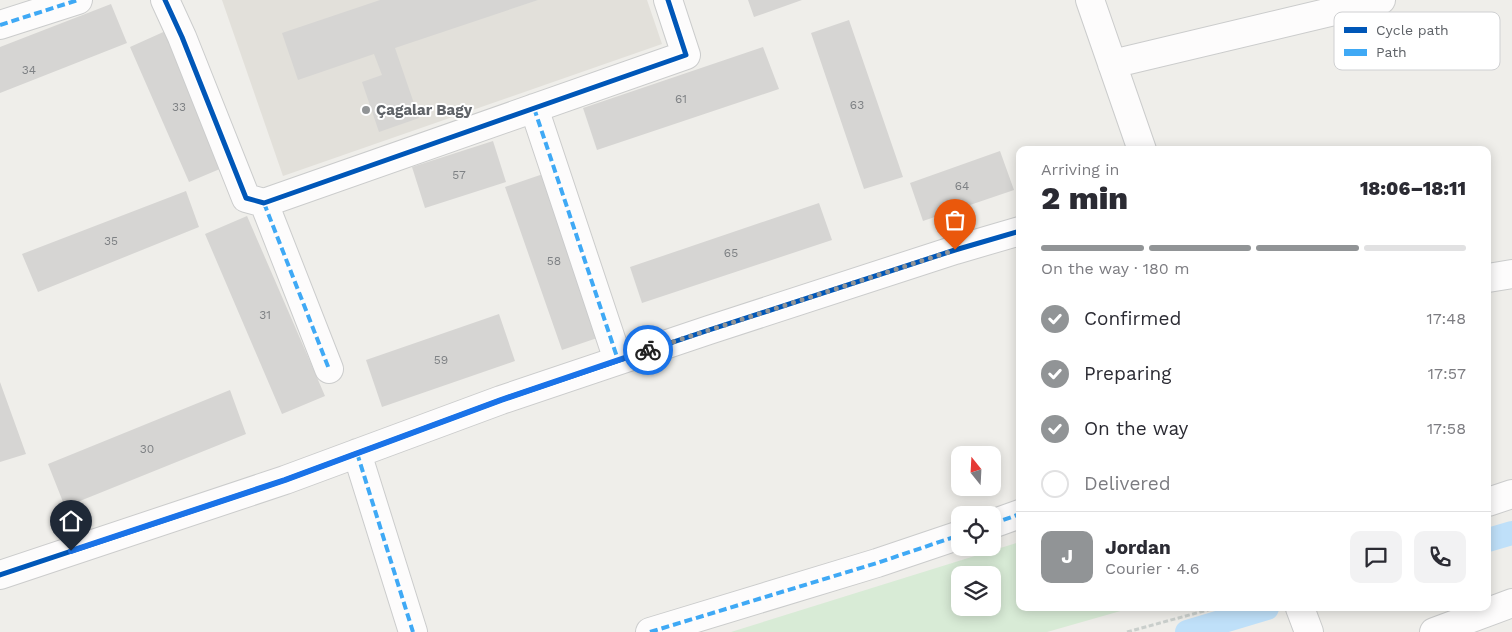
<!DOCTYPE html>
<html lang="en">
<head>
<meta charset="utf-8">
<style>
	body { margin:0; font-family:"Work Sans",sans-serif; background:#f2f2f3; color:#2b2b33; height:100vh; display:flex; flex-direction:column; font-size:19px; white-space:nowrap }
	* { box-sizing:border-box; margin:0 }
	p { font-size:16px; color:#7c7c81 }
	.icon { flex:none; width:28px; height:28px; fill:none; stroke:currentColor; stroke-width:2; stroke-linecap:round; stroke-linejoin:round }
	.map { position:relative; flex:1; overflow:hidden }
	.details { position:absolute; left:1016px; top:146px; width:475px; height:465px; display:flex; flex-direction:column; background:#fff; border-radius:10px; box-shadow:0 2px 12px #0003 }
	.details>* { flex:none }
	.needle { width:32px; rotate:342deg }
	.tools { position:absolute; left:951px; top:446px; display:grid; gap:10px }
	.tools a { display:grid; place-items:center; width:50px; height:50px; border-radius:10px; background:#fff; box-shadow:0 2px 12px #0003; font-size:25px }
	.pin { position:absolute; display:grid; place-items:center; width:42px; height:42px; color:#fff; margin:-51px -21px; border-radius:50% 50% 50% 0; rotate:-45deg; box-shadow:0 0 5px #0007 }
	.pin .icon { rotate:45deg }
	.courier { position:absolute; display:grid; place-items:center; width:50px; height:50px; margin:-25px; border:4px solid #1a73e8; border-radius:50%; background:#fff; color:#222; box-shadow:0 1px 6px #0007 }
	.summary em { font-style:normal; font-weight:800 }
	.summary div { display:flex; flex-direction:column-reverse }
	.summary { display:flex; align-items:center; justify-content:space-between; height:85px; padding:0 25px }
	h1 { font-size:32px; font-weight:800; line-height:38px }
	.bar { display:grid; grid-template-columns:repeat(4,1fr); gap:8px 5px; align-content:center; height:60px; padding:0 25px }
	.bar i { height:6px; border-radius:4px; background:#e1e1e2 }
	.bar .current { background:#919496 }
	.bar p { grid-column:span 4 }
	.line { display:flex; align-items:center; gap:12px; padding:0 25px; border-top:1px solid #e1e1e2 }
	.line div { flex:1 }
	.round { display:grid; place-items:center; flex:none; width:52px; height:52px; border-radius:10px; background:#f2f2f3 }
	ol { padding:0 25px; list-style:none }
	li { display:flex; align-items:center; gap:15px; height:55px }
	li p { margin-inline-start:auto }
	li .icon { padding:5px; border-radius:50%; background:#919496; color:#fff; stroke-width:4 }
	li:last-child { color:#7c7c81 }
	li i { width:28px; height:28px; border:2px solid #e1e1e2; border-radius:50% }
	.map>svg:first-child { display:block }
</style>
</head>
<body>
<div class="map">
<svg width="1512" height="632" viewBox="0 0 1512 632">
	<rect width="100%" height="100%" fill="#efeeea"/>
	<!-- education -->
	<path fill="#e2e0da" d="M222 0H647L662 44 283 176Z"/>
	<!-- green -->
	<path fill="#d8ebd6" fill-rule="evenodd" d="M1020 542V608H1131L1047 632H731ZM960 575H992V608H960Z"/>
	<g fill="none" stroke-linecap="round" stroke-linejoin="round">
		<!-- canal -->
		<path stroke="#bfe0f9" stroke-width="24" d="M1488 540 1512 533
			M1187 632 1267 608"/>
	</g>
	<!-- building -->
	<path fill="#d6d5d3" d="M380 0H538L395 48 419 118 379 132 362 82 382 75 374 54 298 80 282 33Z
		M748 0H802L754 17Z
		M111 4 127 43 0 93V47Z
		M849 20 903 177 864 189 811 33Z
		M170 29 227 166 189 182 130 47Z
		M763 47 779 89 597 150 583 108Z
		M493 141 506 182 425 208 412 167Z
		M1000 151 1014 190 923 221 910 183Z
		M546 173 603 336 562 350 505 187Z
		M186 191 199 227 38 292 22 254Z
		M819 203 832 240 642 303 630 267Z
		M247 216 325 396 282 414 205 234Z
		M499 314 515 361 382 407 366 360Z
		M0 382 26 454 0 462Z
		M230 390 246 434 65 507 48 464Z"/>
	<g fill="none" stroke-linecap="round" stroke-linejoin="round">
		<!-- minor casing -->
		<g stroke="#cbcccc" stroke-width="30">
			<path id="minor" d="M165 0 182 37 246 198 264 203 686 55 668 0
				M1090 0 1142 150
				M0 25 78 0
				M1112 64 1381 0
				M534 108 618 360
				M264 203 329 369
				M1488 278 1512 274
				M357 453 413 632
				M1488 502 1512 494
				M992 524 1020 514
				M0 575 285 480 501 400 709 330 955 250 1020 231
				M1300 608 1309 632
				M650 632 877 563 960 535
				M1434 632 1512 603"/>
		</g>
		<!-- path -->
		<path stroke="#cacfcc" stroke-width="3" stroke-dasharray="5 2.5" stroke-linecap="butt" d="M1127 632 1215 608"/>
		<!-- minor -->
		<use href="#minor" stroke="#fdfcfc" stroke-width="28"/>
		<!-- quiet -->
		<path stroke="#3fa9f5" stroke-width="4" stroke-dasharray="8 4" stroke-linecap="butt" d="M0 25 78 0
			M534 108 618 360
			M264 203 329 369
			M357 453 413 632
			M992 524 1020 514
			M650 632 877 563 960 535"/>
		<!-- cycleway casing -->
		<g stroke="#fff" stroke-width="8">
			<path id="cycleway" d="M165 0 182 37 246 198 264 203 686 55 668 0
				M0 575 285 480 501 400 709 330 955 250 1020 231"/>
		</g>
		<!-- cycleway -->
		<use href="#cycleway" stroke="#0057b8" stroke-width="5"/>
	</g>
	<g fill="none" stroke-linecap="round" stroke-linejoin="round">
		<!-- done -->
		<path stroke="#919496" stroke-width="5" stroke-dasharray="0 9" d="M648 350 955 250"/>
		<!-- route -->
		<path stroke="#1a73e8" stroke-width="6" d="M71 551 285 480 501 400 648 350"/>
	</g>
	<!-- markers -->
	<circle fill="#919496" stroke="#fff" stroke-width="2" cx="366" cy="110" r="5"/>
	<g text-anchor="middle" stroke-width="4" stroke-linejoin="round" paint-order="stroke">
		<!-- number labels -->
		<g font-size="12" fill="#7e8184">
			<text x="29" y="74">34</text>
			<text x="681" y="103">61</text>
			<text x="857" y="109">63</text>
			<text x="179" y="111">33</text>
			<text x="459" y="179">57</text>
			<text x="962" y="190">64</text>
			<text x="111" y="245">35</text>
			<text x="731" y="257">65</text>
			<text x="554" y="265">58</text>
			<text x="265" y="319">31</text>
			<text x="441" y="364">59</text>
			<text x="147" y="453">30</text>
		</g>
		<!-- poi labels -->
		<g font-size="15" font-weight="bold" fill="#5f6368" stroke="#fff" text-anchor="start">
			<text x="376" y="115">Çagalar Bagy</text>
		</g>
	</g>
	<!-- legend -->
	<rect x="1334" y="12" width="166" height="58" rx="8" fill="#fff" stroke="#cfd0d2" stroke-width="1"/>
	<rect x="1344" y="27" width="23" height="6" fill="#0057b8"/>
	<rect x="1344" y="49" width="23" height="7" fill="#3fa9f5"/>
	<g font-size="14" fill="#5f6368">
		<text x="1376" y="35">Cycle path</text>
		<text x="1376" y="57">Path</text>
	</g>
</svg>
<div class="tools">
<a><svg class="needle" viewBox="-14 -14 28 28"><path d="M0-13l5 13h-10z" fill="#e53935"/><path d="M0 13l5-13h-10z" fill="#7c7c81"/></svg></a>
<a><svg class="icon" aria-label="locate" viewBox="0 0 24 24"><circle cx="12" cy="12" r="6"/><path d="M12 2v4M12 18v4M2 12h4M18 12h4"/></svg></a>
<a><svg class="icon" aria-label="layers" viewBox="0 0 24 24"><path d="M12 4l9 5-9 5-9-5zM3 14l9 5 9-5"/></svg></a>
</div>
<div class="pin" style="left:955px;top:250px;background:#ea580c"><svg class="icon" aria-label="bag" viewBox="0 0 24 24"><path d="M5 8h14l-1 12H6zM9 8a3 3 0 0 1 6 0"/></svg></div>
<div class="pin" style="left:71px;top:551px;background:#1f2937"><svg class="icon" aria-label="home" viewBox="0 0 24 24"><path d="M3 11l9-7 9 7M6 9v11h12V9"/></svg></div>
<div class="courier" style="left:648px;top:350px"><svg class="icon" aria-label="bike" viewBox="0 0 24 24"><circle cx="6" cy="16" r="4"/><circle cx="18" cy="16" r="4"/><path d="M6 16l4-8h5l3 8M10 8l3 8H6M13 5h3"/></svg></div>
<section class="details">
<div class="summary"><div><h1>2 min</h1><p>Arriving in</p></div><em>18:06–18:11</em></div>
<div class="bar"><i class="current"></i><i class="current"></i><i class="current"></i><i></i><p>On the way · 180 m</p></div>
<ol>
<li><svg class="icon" aria-label="check" viewBox="0 0 24 24"><path d="M5 12l5 5 9-10"/></svg>Confirmed<p>17:48</p></li>
<li><svg class="icon" aria-label="check" viewBox="0 0 24 24"><path d="M5 12l5 5 9-10"/></svg>Preparing<p>17:57</p></li>
<li><svg class="icon" aria-label="check" viewBox="0 0 24 24"><path d="M5 12l5 5 9-10"/></svg>On the way<p>17:58</p></li>
<li><i></i>Delivered</li>
</ol>
<div class="line" style="height:90px"><b class="round" style="background:#919496;color:#fff">J</b><div><b>Jordan</b><p>Courier · 4.6</p></div><a class="round"><svg class="icon" aria-label="chat" viewBox="0 0 24 24"><path d="M4 5h16v11H9l-5 4z"/></svg></a><a class="round"><svg class="icon" aria-label="phone" viewBox="0 0 24 24"><path d="M5 4h4l2 5-3 2q2 4 5 5l2-3 5 2v4C11 20 4 13 5 4z"/></svg></a></div>
</section>
</div>
</body>
</html>
